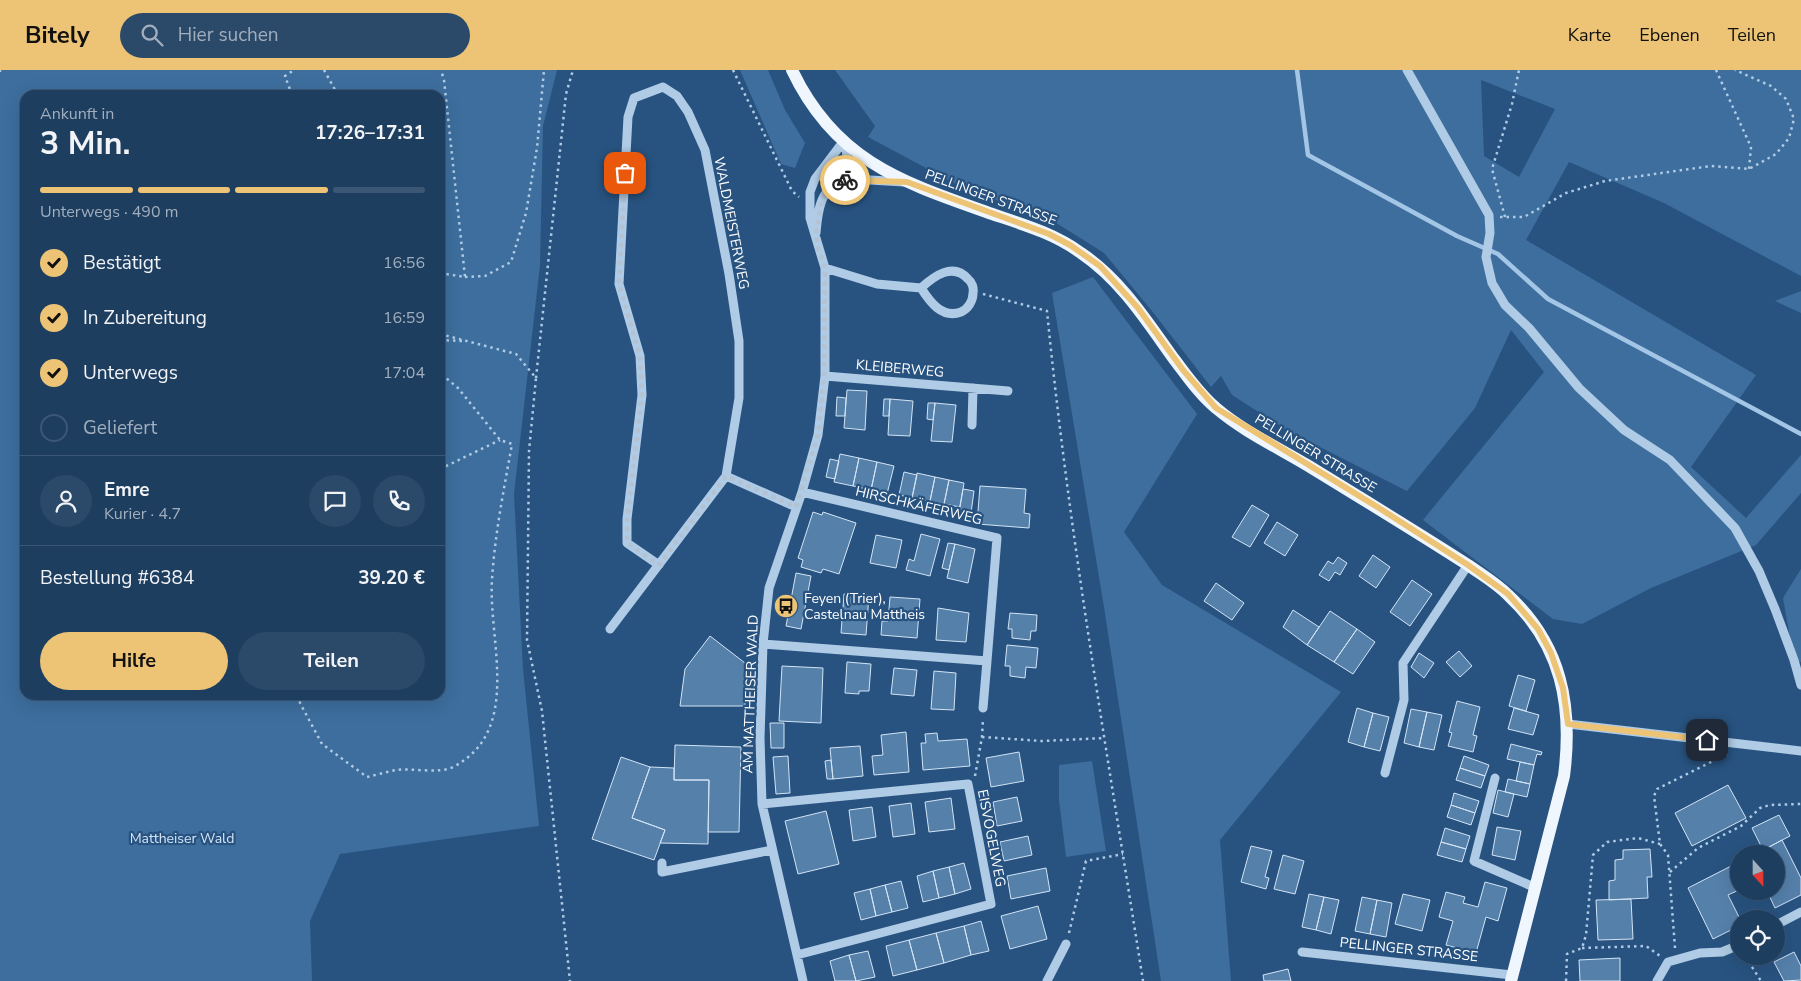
<!DOCTYPE html>
<html lang="de">
<head>
<meta charset="utf-8">
<style>
	body { margin:0; font-family:"Nunito Sans",sans-serif; background:#2b4969; color:#f1f3f6; height:100vh; display:flex; flex-direction:column; font-size:19px; white-space:nowrap }
	* { box-sizing:border-box; margin:0 }
	p { font-size:16px; color:#a1aebd }
	.icon { flex:none; width:28px; height:28px; fill:none; stroke:currentColor; stroke-width:2; stroke-linecap:round; stroke-linejoin:round }
	.map { position:relative; flex:1; overflow:hidden }
	.panel { position:absolute; left:20px; top:20px; width:425px; height:610px; display:flex; flex-direction:column; background:#1e3e60; border-radius:15px; box-shadow:0 5px 20px #0002,0 0 0 1px #3c5775 }
	.panel>* { flex:none }
	.needle { width:32px; rotate:159deg }
	.tools { position:absolute; left:1730px; top:775px; display:grid; gap:10px }
	.tools a { display:grid; place-items:center; width:55px; height:55px; border-radius:50%; background:#1e3e60; box-shadow:0 5px 20px #0002,0 0 0 1px #3c5775; font-size:25px }
	.pin { position:absolute; display:grid; place-items:center; width:42px; height:42px; color:#fff; margin:-21px; border-radius:10px; box-shadow:0 2px 8px #0006 }
	.courier { position:absolute; display:grid; place-items:center; width:50px; height:50px; margin:-25px; border:4px solid #edc476; border-radius:50%; background:#fff; color:#222; box-shadow:0 1px 6px #0007 }
	.headline em { font-style:normal; font-weight:700 }
	.headline div { display:flex; flex-direction:column-reverse }
	.headline { display:flex; align-items:center; justify-content:space-between; height:85px; padding:0 20px }
	h1 { font-size:32px; font-weight:700; line-height:38px }
	.bar { display:grid; grid-template-columns:repeat(4,1fr); gap:8px 5px; align-content:center; height:60px; padding:0 20px }
	.bar i { height:6px; border-radius:4px; background:#3c5775 }
	.bar .active { background:#edc476 }
	.bar p { grid-column:span 4 }
	.line { display:flex; align-items:center; gap:12px; padding:0 20px; border-top:1px solid #3c5775 }
	.line div { flex:1 }
	.round { display:grid; place-items:center; flex:none; width:52px; height:52px; border-radius:26px; background:#2b4969 }
	ol { padding:0 20px; list-style:none }
	li { display:flex; align-items:center; gap:15px; height:55px }
	li p { margin-inline-start:auto }
	li .icon { padding:5px; border-radius:50%; background:#edc476; color:#111; stroke-width:4 }
	li:last-child { color:#a1aebd }
	li i { width:28px; height:28px; border:2px solid #3c5775; border-radius:50% }
	.button { display:flex; gap:10px; margin-top:auto; padding:10px 20px }
	.button a { flex:1; height:58px; border-radius:30px; background:#edc476; color:#111; font-size:20px; font-weight:700; line-height:58px; text-align:center }
	.button a+a { background:#2b4969; color:#f1f3f6 }
	header { display:flex; align-items:center; gap:30px; box-sizing:border-box; height:70px; padding:0 25px; background:#edc476; color:#111 }
	header strong { font-size:24px }
	nav { display:flex; gap:28px; margin-inline-start:auto; font-size:18px }
	.search { width:350px; height:45px; background:#2b4969; display:flex; align-items:center; gap:12px; box-sizing:border-box; padding:0 18px; border-radius:28px; color:#a1aebd; font-size:19px }
	.map>svg:first-child { display:block }
</style>
</head>
<body>
<header>
<strong>Bitely</strong>
<div class="search"><svg class="icon" aria-label="search" viewBox="0 0 24 24"><circle cx="10" cy="10" r="6"/><path d="M15 15l6 6"/></svg>Hier suchen</div>
<nav><a>Karte</a><a>Ebenen</a><a>Teilen</a></nav>
</header>
<div class="map">
<svg width="1801" height="911" viewBox="0 0 1801 911">
	<rect width="100%" height="100%" fill="#285380"/>
	<!-- green -->
	<path fill="#3d6e9d" fill-rule="evenodd" d="M0 0H557L543 56 540 195 514 424 523 599 539 756 340 784 310 851 312 911H0ZM25 25H440V625H25Z
		M740 0H768L785 40 805 73 795 98 781 94Z
		M835 0H1801V206L1664 133 1569 92 1526 170 1756 305 1691 397 1746 448 1801 385V423L1756 475 1651 518 1582 554 1553 549 1423 450 1544 302 1511 260 1475 338 1407 421 1290 362 1232 325 1221 306 1211 317 1152 241 1104 183 1050 149 967 120 868 67 875 56ZM1481 10 1555 39 1519 107 1484 86Z
		M1093 207 1197 344 1124 462 1162 515 1341 622 1220 770 1231 911H1161L1104 537 1052 223Z
		M1801 221V243L1775 231Z
		M1801 499V592L1794 590 1783 528Z
		M1092 691 1106 781 1066 787 1059 730V695Z"/>
	<g fill="none" stroke-linecap="round" stroke-linejoin="round">
		<!-- stream -->
		<path stroke="#a4c6e6" stroke-width="4.5" d="M1297 0 1308 85 1457 166 1498 184 1548 229 1801 364"/>
	</g>
	<!-- building -->
	<path fill="#5580aa" stroke="#d2e4f5" d="M847 320 867 321 865 360 844 358Z
		M837 327 846 328 845 346H836Z
		M884 329H890L889 346H883Z
		M890 329 913 331 910 366 888 365Z
		M928 333H935L933 350 927 349Z
		M935 333 956 335 952 372 931 371Z
		M840 384 859 388 853 416 834 412Z
		M859 388 877 392 871 420 853 416Z
		M830 389 839 391 835 409 826 407Z
		M877 392 894 396 887 424 871 420Z
		M904 402 917 405 912 428 899 425Z
		M917 403 935 407 930 431 912 428Z
		M935 407 949 410 944 434 930 431Z
		M949 410 964 413 960 437 944 434Z
		M980 416 1026 419 1024 443 1030 444 1029 458 977 454Z
		M963 419 974 421 971 443 959 441Z
		M1252 435 1269 445 1250 477 1232 467Z
		M813 442 822 445 823 442 856 453 839 504 823 499 821 503 801 497 803 490 798 488Z
		M1277 452 1298 465 1285 486 1264 473Z
		M921 464 940 469 930 506 906 500 909 489 914 491Z
		M876 465 902 470 896 498 870 493Z
		M948 473 955 474 949 500 942 498Z
		M955 474 975 479 968 513 947 508Z
		M1373 485 1390 497 1376 518 1359 506Z
		M1338 487 1347 493 1340 505 1335 502 1329 511 1319 505 1328 491 1333 494Z
		M796 503 811 506 801 559 786 556Z
		M1412 510 1432 524 1410 556 1390 542Z
		M1216 513 1244 533 1232 550 1204 531Z
		M844 524 869 525 866 565 841 563Z
		M890 527 920 529 917 568 881 565 882 551H888Z
		M938 538 969 543 966 572 936 570Z
		M1293 540 1319 557 1307 575 1283 557Z
		M1330 541 1357 559 1334 592 1307 575Z
		M1010 543 1037 545 1036 561H1031L1030 570 1012 568V559H1008Z
		M1357 559 1375 572 1353 604 1334 592Z
		M710 566 745 593V636H680L685 599Z
		M1007 575 1038 578 1036 598 1026 597 1025 608 1010 606V596H1005Z
		M1459 581 1472 596 1460 607 1446 592Z
		M1419 583 1434 593 1424 608 1411 597Z
		M847 592 871 594 869 621H859V624L845 623Z
		M782 596 823 598 821 653 779 651Z
		M894 598 917 600 914 626 891 624Z
		M934 601 956 603 954 640 931 639Z
		M1518 605 1535 610 1526 641 1509 636Z
		M1457 631 1480 637 1473 665 1477 666 1473 682 1448 676 1452 663 1449 662Z
		M1357 638 1373 643 1364 677 1348 672Z
		M1514 638 1539 645 1533 665 1508 659Z
		M1411 639 1427 642 1419 677 1404 673Z
		M1427 642 1442 645 1434 680 1419 677Z
		M1373 643 1389 647 1380 681 1364 677Z
		M770 653H784V678H771Z
		M906 662 909 702 874 705 872 686 883 685 881 665Z
		M937 663 938 671 967 669 970 696 923 700 921 673H926L925 664Z
		M1511 674 1542 682 1541 685 1537 684 1534 695 1507 689Z
		M675 675 741 677 739 762H708L709 710H674Z
		M860 676 863 706 833 709 830 678Z
		M1019 682 1024 711 991 717 986 688Z
		M788 686 790 723 776 724 773 687Z
		M1464 686 1489 695 1485 706 1460 698Z
		M621 687 650 697 632 748 665 760 654 790 592 769Z
		M831 690 833 709H827L825 691Z
		M1520 692 1534 695 1530 714 1516 711Z
		M650 697 674 698V710H709L708 774 660 773 665 760 632 748Z
		M1460 698 1485 706 1481 718 1456 710Z
		M1508 709 1530 714 1527 727 1505 722Z
		M1728 715 1746 748 1692 776 1675 743Z
		M1498 720 1514 724 1508 747 1493 743Z
		M1454 723 1479 731 1475 743 1451 735Z
		M1017 727 1022 751 997 756 993 732Z
		M951 728 955 759 929 762 925 732Z
		M911 733 915 764 893 767 889 736Z
		M1451 735 1475 743 1471 755 1447 747Z
		M872 737 876 767 853 771 849 740Z
		M826 741 839 794 798 804 785 751Z
		M1779 745 1790 766 1763 780 1752 758Z
		M1497 757 1521 761 1515 790 1492 785Z
		M1445 758 1470 766 1466 779 1441 772Z
		M1028 766 1032 785 1004 791 1000 772Z
		M1782 770 1801 808V825L1775 838 1767 821H1776V784H1756Z
		M1441 772 1466 779 1462 792 1437 785Z
		M1251 776 1272 781 1265 807 1269 808 1266 819 1241 812Z
		M1650 779 1652 807H1647L1648 828 1609 830V811L1615 810V790L1623 789V780Z
		M1283 785 1304 791 1295 824 1274 819Z
		M964 793 971 819 955 824 949 797Z
		M1735 794 1739 801V820L1728 825 1740 849 1739 856 1713 869 1688 818Z
		M949 797 955 824 939 828 933 801Z
		M1046 798 1050 821 1011 829 1007 806Z
		M933 801 939 828 923 832 917 806Z
		M901 811 908 838 892 842 885 815Z
		M1485 812 1507 818 1498 851 1486 847 1476 883 1446 875 1453 851 1439 847 1446 822 1465 827 1463 833 1478 837Z
		M885 815 892 842 876 846 870 819Z
		M870 819 876 846 861 850 854 823Z
		M1309 824 1324 827 1316 860 1302 857Z
		M1403 824 1430 830 1422 861 1395 854Z
		M1324 827 1339 830 1331 864 1316 860Z
		M1362 827 1377 830 1370 864 1355 861Z
		M1631 829 1633 869 1598 870 1596 830Z
		M1377 830 1392 833 1386 867 1370 864Z
		M1038 836 1047 869 1010 879 1001 846Z
		M981 851 989 881 971 885 964 856Z
		M964 856 971 885 944 893 936 863Z
		M936 863 944 893 917 900 909 870Z
		M909 870 917 900 893 906 886 876Z
		M868 881 875 907 856 911 849 885Z
		M1794 882 1801 896V910L1784 911 1774 892Z
		M849 885 856 911H835L830 891Z
		M1620 888V911H1580L1579 890Z
		M1288 899 1291 911H1264L1263 905Z"/>
	<g fill="none" stroke-linecap="round" stroke-linejoin="round">
		<!-- path -->
		<path stroke="#afcbe5" stroke-width="2.5" stroke-dasharray="2.5 4" stroke-linecap="butt" d="M324 0 338 25
			M733 0 792 121 799 127
			M1716 0 1751 77 1749 99
			M0 2V0
			M292 25 285 6 294 0
			M1500 147H1524L1566 123 1605 111 1711 96 1749 99 1776 84 1789 68 1794 49 1786 29 1771 16 1735 0
			M1505 147 1492 99 1512 34 1519 0
			M440 203 465 207 444 10 441 0
			M465 207 485 206 511 192 526 143 537 78 544 0
			M983 224 1047 241C1069 465 1108 688 1143 911
			M440 264 516 284 536 308 529 381 527 570 542 641 570 911
			M440 270 462 271
			M536 308 566 24 573 0
			M440 399 500 370
			M299 625 300 633 322 674 367 707C376 705 386 702 396 700 411 698 440 704 453 697 523 661 488 571 492 509 495 463 504 419 512 374L500 370 458 318 440 303
			M982 667 1042 671 1105 668
			M975 706 982 667 983 649
			M1670 802 1698 778 1741 756 1760 738 1770 735 1801 734
			M1069 863 1086 791 1123 784
			M1582 878 1646 876 1660 886
			M1675 878 1668 785 1660 774 1654 726 1657 719 1727 684
			M1745 886 1761 911
			M1566 911 1567 884 1582 878 1586 865 1593 785 1607 772 1638 768 1660 774"/>
		<!-- minor -->
		<path stroke="#afcbe5" stroke-width="9" d="M1407 0 1489 145 1490 163 1486 187 1492 213 1505 235 1529 258 1579 318 1624 360 1670 390 1735 458 1759 501 1775 539 1794 590 1801 615
			M833 114 853 109 904 112
			M825 198 877 214 921 218C934 206 953 192 968 209 972 212 974 218 973 223 973 231 968 239 961 242 942 249 930 232 921 218
			M825 306 1008 321
			M972 355 973 318
			M659 495 627 473V449L642 325 640 286 619 214 628 47 634 28 663 17 677 26 688 42 705 80 729 204 739 271V328L726 406 796 437
			M610 559 726 406
			M763 574 987 591 997 468 802 422
			M983 638 987 591
			M1568 654 1801 681
			M1385 703 1404 630 1403 593 1468 495
			M1495 708 1474 791 1536 818
			M762 734 968 714 991 834 797 885
			M662 793V802L772 780
			M1776 855 1801 842
			M1302 882 1512 905
			M803 911 762 734 760 668 763 574 769 518 802 422 818 365 825 306V198L810 148V122L815 109 843 72C856 94 832 109 823 128 818 138 817 151 816 163
			M1047 911 1066 874
			M1657 911 1668 892 1700 883 1722 882 1739 875"/>
		<!-- major -->
		<path stroke="#f0f6fd" stroke-width="12" d="M792 0C836 93 905 113 995 145 1025 155 1055 164 1081 183 1121 210 1146 250 1174 289 1187 306 1200 325 1216 338 1243 361 1277 377 1307 395 1361 428 1415 461 1468 495 1482 505 1496 513 1508 525 1562 575 1573 636 1564 706L1511 911"/>
	</g>
	<g fill="none" stroke-linecap="round" stroke-linejoin="round">
		<!-- done -->
		<path stroke="#b4c3d3" stroke-width="5" stroke-dasharray="0 9" d="M625 103 619 214 640 286 642 325 627 449V473L659 495 726 406 796 437 818 365 824 306 825 198 818 179 816 163 822 129 830 115 845 110"/>
		<!-- route -->
		<path stroke="#edc476" stroke-width="6" d="M845 110 907 112 1049 164 1070 175 1100 196 1138 238 1183 300 1216 338 1379 438 1468 495 1508 524 1538 559 1551 583 1563 618 1568 654 1707 670"/>
	</g>
	<!-- icons -->
	<defs>
		<g id="bus-disc" transform="scale(1.25)"><circle r="9.5" fill="#edc476" stroke="#285380"/><path d="M-5-6H5V4H4V6H2V4H-2V6H-4V4H-5ZM-3.5-4V0h7V-4ZM-3.5 1.2v1.5H-2V1.2ZM2 1.2v1.5H3.5V1.2Z" fill="#111"/></g>
	</defs>
	<g fill-rule="evenodd">
		<use href="#bus-disc" x="786" y="536"/>
	</g>
	<g text-anchor="middle" stroke-width="4.5" stroke-linejoin="round" paint-order="stroke">
		<!-- street labels -->
		<g font-size="14" fill="#fff" stroke="#285380">
			<text transform="translate(991 127) rotate(20)" y="5">PELLINGER STRASSE</text>
			<text transform="translate(732 153) rotate(79)" y="5">WALDMEISTERWEG</text>
			<text transform="translate(900 298) rotate(5)" y="5">KLEIBERWEG</text>
			<text transform="translate(1316 383) rotate(31)" y="5">PELLINGER STRASSE</text>
			<text transform="translate(919 435) rotate(13)" y="5">HIRSCHKÄFERWEG</text>
			<text transform="translate(750 624) rotate(-88)" y="5">AM MATTHEISER WALD</text>
			<text transform="translate(992 768) rotate(79)" y="5">EISVOGELWEG</text>
			<text transform="translate(1409 879) rotate(6)" y="5">PELLINGER STRASSE</text>
		</g>
		<!-- poi labels -->
		<g font-size="14" fill="#fff" stroke="#285380" text-anchor="start">
			<text x="804" y="533">Feyen (Trier),<tspan x="804" dy="16">Castelnau Mattheis</tspan></text>
		</g>
		<!-- park labels -->
		<g font-size="14" fill="#d2e4f5" stroke="#285380">
			<text x="182" y="773">Mattheiser Wald</text>
		</g>
	</g>
</svg>
<div class="tools">
<a><svg class="needle" viewBox="-14 -14 28 28"><path d="M0-13l5 13h-10z" fill="#e53935"/><path d="M0 13l5-13h-10z" fill="#a1aebd"/></svg></a>
<a><svg class="icon" aria-label="locate" viewBox="0 0 24 24"><circle cx="12" cy="12" r="6"/><path d="M12 2v4M12 18v4M2 12h4M18 12h4"/></svg></a>
</div>
<div class="pin" style="left:625px;top:103px;background:#ea580c"><svg class="icon" aria-label="bag" viewBox="0 0 24 24"><path d="M5 8h14l-1 12H6zM9 8a3 3 0 0 1 6 0"/></svg></div>
<div class="pin" style="left:1707px;top:670px;background:#1f2937"><svg class="icon" aria-label="home" viewBox="0 0 24 24"><path d="M3 11l9-7 9 7M6 9v11h12V9"/></svg></div>
<div class="courier" style="left:845px;top:110px"><svg class="icon" aria-label="bike" viewBox="0 0 24 24"><circle cx="6" cy="16" r="4"/><circle cx="18" cy="16" r="4"/><path d="M6 16l4-8h5l3 8M10 8l3 8H6M13 5h3"/></svg></div>
<section class="panel">
<div class="headline"><div><h1>3 Min.</h1><p>Ankunft in</p></div><em>17:26–17:31</em></div>
<div class="bar"><i class="active"></i><i class="active"></i><i class="active"></i><i></i><p>Unterwegs · 490 m</p></div>
<ol>
<li><svg class="icon" aria-label="check" viewBox="0 0 24 24"><path d="M5 12l5 5 9-10"/></svg>Bestätigt<p>16:56</p></li>
<li><svg class="icon" aria-label="check" viewBox="0 0 24 24"><path d="M5 12l5 5 9-10"/></svg>In Zubereitung<p>16:59</p></li>
<li><svg class="icon" aria-label="check" viewBox="0 0 24 24"><path d="M5 12l5 5 9-10"/></svg>Unterwegs<p>17:04</p></li>
<li><i></i>Geliefert</li>
</ol>
<div class="line" style="height:90px"><a class="round"><svg class="icon" aria-label="person" viewBox="0 0 24 24"><circle cx="12" cy="8" r="4"/><path d="M4 21q1-7 8-7t8 7"/></svg></a><div><b>Emre</b><p>Kurier · 4.7</p></div><a class="round"><svg class="icon" aria-label="chat" viewBox="0 0 24 24"><path d="M4 5h16v11H9l-5 4z"/></svg></a><a class="round"><svg class="icon" aria-label="phone" viewBox="0 0 24 24"><path d="M5 4h4l2 5-3 2q2 4 5 5l2-3 5 2v4C11 20 4 13 5 4z"/></svg></a></div>
<div class="line" style="height:65px"><div>Bestellung #6384</div><b>39.20 €</b></div>
<div class="button"><a>Hilfe</a><a>Teilen</a></div>
</section>
</div>
</body>
</html>
